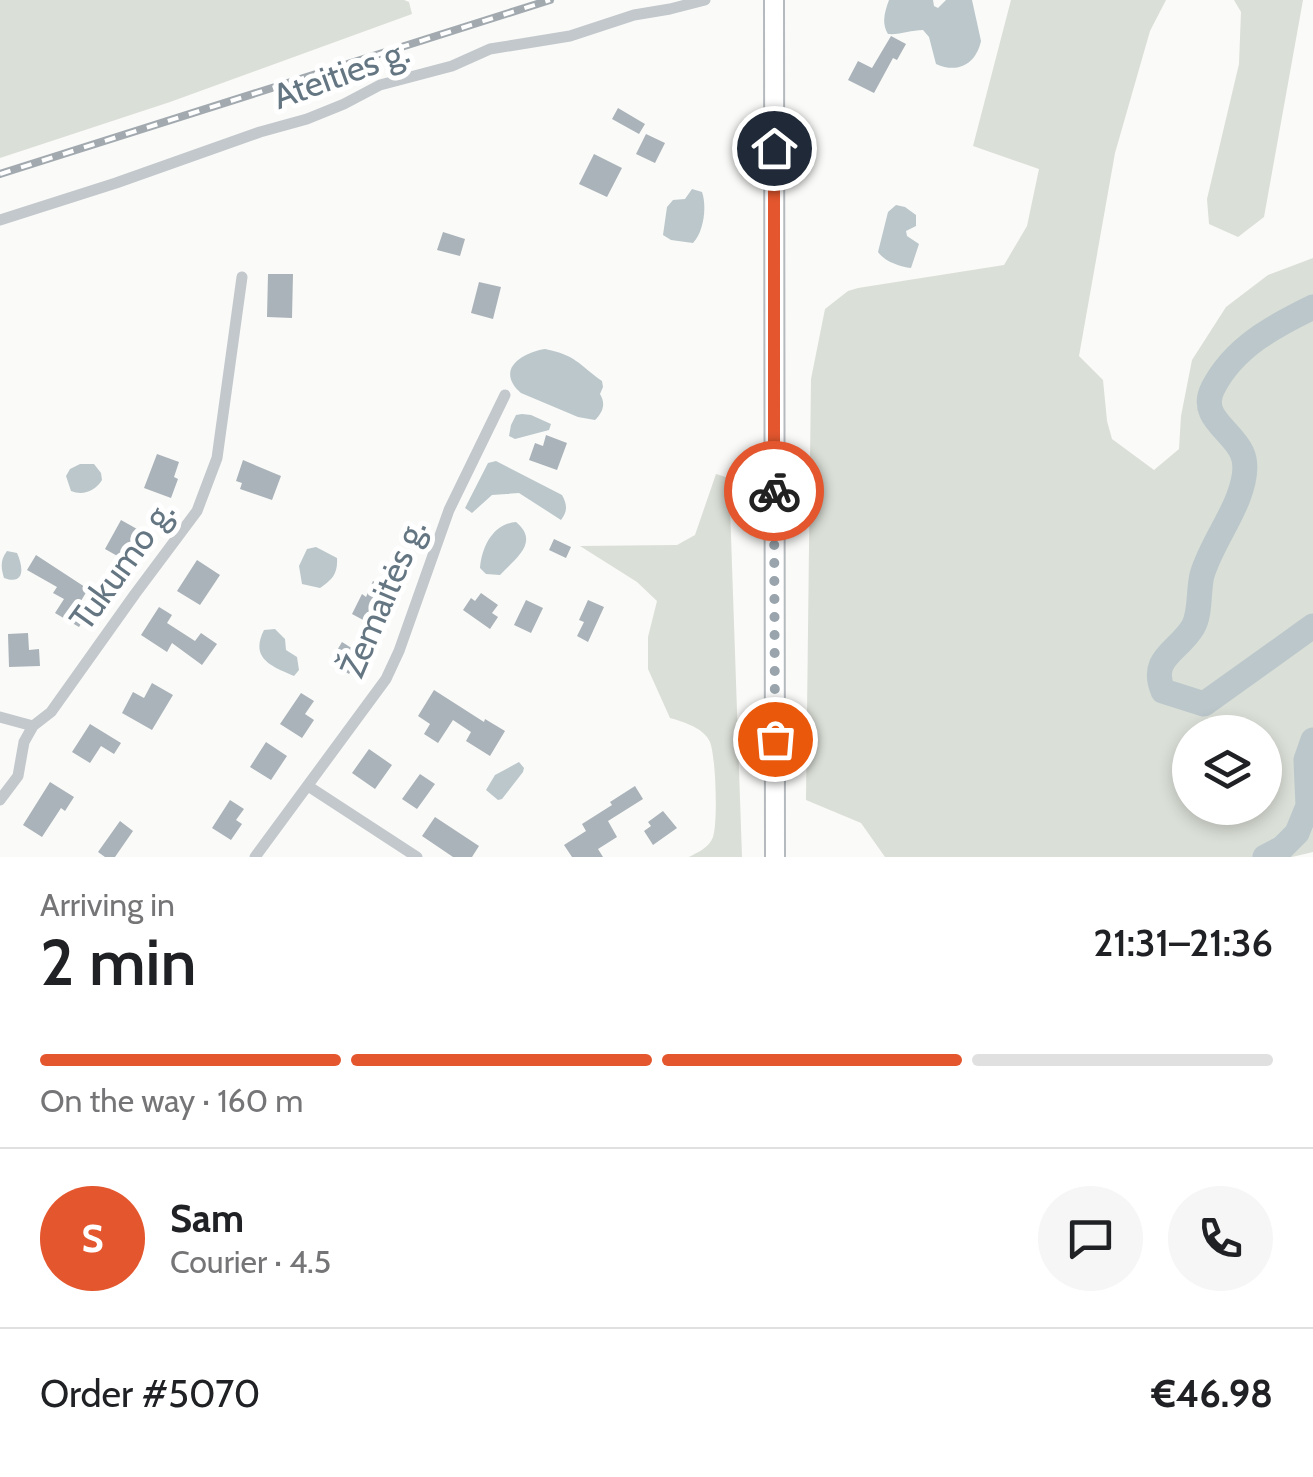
<!DOCTYPE html>
<html lang="en">
<head>
<meta charset="utf-8">
<style>
	body { margin:0; font-family:Cabin,sans-serif; background:#f6f6f6; color:#202124; height:100vh; display:flex; flex-direction:column; font-size:38px; white-space:nowrap }
	* { box-sizing:border-box; margin:0 }
	p { font-size:32px; color:#757577 }
	.icon { flex:none; width:55px; height:55px; fill:none; stroke:currentColor; stroke-width:2; stroke-linecap:round; stroke-linejoin:round }
	.map { position:relative; height:857px; overflow:hidden }
	.sheet { display:flex; flex-direction:column; background:#fff; flex:1 }
	.sheet>* { flex:none }
	.tools { position:absolute; left:1172px; top:715px; display:grid; gap:20px }
	.tools a { display:grid; place-items:center; width:110px; height:110px; border-radius:50%; background:#fff; box-shadow:0 5px 15px #0003; font-size:50px }
	.pin { position:absolute; display:grid; place-items:center; width:85px; height:85px; color:#fff; margin:-42px; border:5px solid #fff; border-radius:50%; box-shadow:0 2px 10px #0007 }
	.courier { position:absolute; display:grid; place-items:center; width:100px; height:100px; margin:-50px; border:8px solid #e4572e; border-radius:50%; background:#fff; color:#222; box-shadow:0 2px 12px #0007 }
	.summary em { font-style:normal; font-weight:600 }
	.summary div { display:flex; flex-direction:column-reverse }
	.summary { display:flex; align-items:center; justify-content:space-between; height:170px; padding:0 40px }
	h1 { font-size:65px; font-weight:600; line-height:75px }
	.bar { display:grid; grid-template-columns:repeat(4,1fr); gap:15px 10px; align-content:center; height:120px; padding:0 40px }
	.bar i { height:12px; border-radius:8px; background:#e0e0e0 }
	.bar .current { background:#e4572e }
	.bar p { grid-column:span 4 }
	.line { display:flex; align-items:center; gap:25px; padding:0 40px; border-top:2px solid #e0e0e0 }
	.line div { flex:1 }
	.round { display:grid; place-items:center; flex:none; width:105px; height:105px; border-radius:52px; background:#f6f6f6 }
	.map>svg:first-child { display:block }
</style>
</head>
<body>
<div class="map">
<svg width="1313" height="857" viewBox="0 0 1313 857">
	<rect width="100%" height="100%" fill="#fafaf8"/>
	<!-- green -->
	<path fill="#dadfd7" fill-rule="evenodd" d="M0 0H404L409 2 412 14 170 102 0 158Z
		M1011 0H1166L1150 31 1115 153 1079 356 1103 380 1107 421 1112 439 1154 470 1179 449 1181 416 1192 360 1226 307 1268 275 1313 258V852L1292 857H885L861 823 806 800 811 379 825 309 848 291 858 288 1004 265 1027 226 1039 169 973 146ZM1190 732H1265V808H1190Z
		M1234 0H1303L1264 217 1238 237 1209 224 1207 199 1239 64 1241 12Z
		M716 474 729 478 742 857H689C698 852 709 848 713 837 718 822 716 758 710 742 704 728 684 722 670 718L648 669V637L657 601 637 582 580 546 677 545 695 535Z"/>
	<!-- water -->
	<path fill="#bbc7cb" d="M889 0H933L934 6 938 8 946 0H972L981 41C976 64 958 74 936 64L929 37 923 30C911 30 900 35 888 34 881 23 885 11 889 0Z
		M692 189 702 192C707 206 704 232 693 243L671 240 663 235 667 207 673 200 685 199Z
		M896 205 905 207 916 215V226L906 231 907 236 919 244 911 268C900 267 884 261 878 252L888 212Z
		M545 349C576 355 578 364 602 381L603 387 600 394C606 404 603 412 595 420L578 417 521 393C495 370 521 353 545 349Z
		M522 414 531 415 551 424 549 430 515 439 509 436 511 425 516 415Z
		M496 461 562 495C567 504 568 511 561 520L519 493 492 495 472 513 465 508 488 463Z
		M80 464H94L101 473 102 480C95 491 83 496 71 491L66 476 70 469Z
		M516 522C540 542 516 558 500 575L486 574 480 568C482 546 493 524 516 522Z
		M316 547 337 558C338 574 332 580 320 588L302 584 299 566 307 549Z
		M7 551 17 553C23 566 26 586 4 578 1 568 0 560 7 551Z
		M275 629 285 639 286 650 297 657 299 670 294 676C270 666 250 658 264 630Z
		M519 762 524 768 523 772 502 799 498 800 486 790 495 775Z"/>
	<g fill="none" stroke-linecap="round" stroke-linejoin="round">
		<!-- stream -->
		<path stroke="#bbc7cb" stroke-width="4" d="M1308 806 1313 808"/>
		<!-- river -->
		<path stroke="#bbc7cb" stroke-width="25" d="M1313 307C1274 326 1234 347 1213 388 1198 417 1232 430 1242 453 1248 466 1243 485 1238 498 1228 524 1210 548 1202 575 1198 591 1201 613 1193 627 1178 652 1149 658 1163 691L1204 704 1313 626
			M1265 857 1282 848 1297 833 1308 806 1306 760 1313 740"/>
	</g>
	<!-- building -->
	<path fill="#aab3b9" d="M891 36 906 44 897 60 893 58 874 93 848 80 858 61 872 68Z
		M618 108 645 124 639 134 612 119Z
		M646 134 665 143 655 163 636 154Z
		M594 154 622 168 607 197 579 184Z
		M443 232 465 239 460 256 437 250Z
		M268 274H293L292 318 267 317Z
		M479 282 501 287 493 319 471 313Z
		M546 435 567 443 557 470 529 460 535 443 543 446Z
		M157 454 179 462 174 477 178 479 171 498 144 488Z
		M243 460 281 476 272 500 240 489 242 483 236 481Z
		M121 520 137 529 131 539 139 543 128 562 105 549Z
		M554 539 571 547 566 558 549 550Z
		M36 555 88 589 78 606 88 612 79 627 55 613 64 599 53 593 57 587 27 570Z
		M197 560 220 575 200 605 177 591Z
		M373 581 393 592 378 628 352 614 362 594 366 597Z
		M481 593 498 605 492 613 498 617 490 629 463 610 471 598 475 601Z
		M526 600 543 608 531 633 514 625Z
		M588 600 604 607 588 642 577 636 584 622 579 620Z
		M159 607 172 615 167 623 195 641 201 633 217 644 202 665 172 643 167 652 141 635Z
		M28 633 29 650 39 649 40 666 9 667 8 634Z
		M342 642 361 654 349 674 330 662Z
		M152 683 173 695 152 730 122 713 133 692 144 698Z
		M434 690 484 722 485 719 505 731 490 756 466 741 471 732 453 720 438 743 424 734 430 724 418 716Z
		M301 693 314 701 305 714 314 720 302 738 280 724Z
		M90 724 121 743 114 754 101 746 90 763 72 752Z
		M266 742 287 756 271 780 250 767Z
		M369 749 392 765 375 789 352 773Z
		M420 774 435 784 417 809 402 799Z
		M50 782 74 797 65 811 61 808 42 837 23 825Z
		M635 786 643 799 608 821 617 837 598 849 603 857H572L564 845 586 831 582 824 612 805 610 802Z
		M230 800 244 809 236 820 242 824 231 840 212 828Z
		M663 811 677 828 653 845 644 831 651 826 648 822Z
		M435 817 479 846 472 857H453L422 836Z
		M120 821 133 831 115 857H105L98 852Z"/>
	<g fill="none" stroke-linecap="round" stroke-linejoin="round">
		<!-- primary casing -->
		<g stroke="#b5babe" stroke-width="22">
			<path id="primary" d="M774 0 775 857"/>
		</g>
		<!-- street -->
		<path stroke="#c3c8cc" stroke-width="11" d="M0 220 116 183 260 132 307 119 344 104 380 85 452 66 490 49 570 36 634 15 670 9 705 0
			M0 717 33 726
			M308 786 417 857
			M0 800 18 776 24 742 33 726 51 712 135 594 197 511 217 458 242 277
			M255 857 386 679 399 651 449 510 505 395"/>
		<!-- primary -->
		<use href="#primary" stroke="#fff" stroke-width="18"/>
		<!-- rail casing -->
		<g stroke="#a2aab0" stroke-width="8">
			<path id="rail" d="M0 174 550 0"/>
		</g>
		<!-- rail -->
		<use href="#rail" stroke="#fff" stroke-width="4" stroke-dasharray="11" stroke-linecap="butt"/>
	</g>
	<g fill="none" stroke-linecap="round" stroke-linejoin="round">
		<!-- done -->
		<path stroke="#99a4ac" stroke-width="10" stroke-dasharray="0 18" d="M774 491 775 739"/>
		<!-- route -->
		<path stroke="#e4572e" stroke-width="12" d="M774 148V491"/>
	</g>
	<g text-anchor="middle" stroke-width="10" stroke-linejoin="round" paint-order="stroke">
		<!-- street labels -->
		<g font-size="35" fill="#657683" stroke="#fff">
			<text transform="translate(341 74) rotate(-20)" y="12">Ateities g.</text>
			<text transform="translate(122 565) rotate(-54)" y="12">Tukumo g.</text>
			<text transform="translate(383 598) rotate(-67)" y="12">Žemaitės g.</text>
		</g>
	</g>
</svg>
<div class="tools">
<a><svg class="icon" aria-label="layers" viewBox="0 0 24 24"><path d="M12 4l9 5-9 5-9-5zM3 14l9 5 9-5"/></svg></a>
</div>
<div class="pin" style="left:775px;top:739px;background:#ea580c"><svg class="icon" aria-label="bag" viewBox="0 0 24 24"><path d="M5 8h14l-1 12H6zM9 8a3 3 0 0 1 6 0"/></svg></div>
<div class="pin" style="left:774px;top:148px;background:#1f2937"><svg class="icon" aria-label="home" viewBox="0 0 24 24"><path d="M3 11l9-7 9 7M6 9v11h12V9"/></svg></div>
<div class="courier" style="left:774px;top:491px"><svg class="icon" aria-label="bike" viewBox="0 0 24 24"><circle cx="6" cy="16" r="4"/><circle cx="18" cy="16" r="4"/><path d="M6 16l4-8h5l3 8M10 8l3 8H6M13 5h3"/></svg></div>
</div>
<section class="sheet">
<div class="summary"><div><h1>2 min</h1><p>Arriving in</p></div><em>21:31–21:36</em></div>
<div class="bar"><i class="current"></i><i class="current"></i><i class="current"></i><i></i><p>On the way · 160 m</p></div>
<div class="line" style="height:180px"><b class="round" style="background:#e4572e;color:#fff">S</b><div><b>Sam</b><p>Courier · 4.5</p></div><a class="round"><svg class="icon" aria-label="chat" viewBox="0 0 24 24"><path d="M4 5h16v11H9l-5 4z"/></svg></a><a class="round"><svg class="icon" aria-label="phone" viewBox="0 0 24 24"><path d="M5 4h4l2 5-3 2q2 4 5 5l2-3 5 2v4C11 20 4 13 5 4z"/></svg></a></div>
<div class="line" style="height:130px"><div>Order #5070</div><b>€46.98</b></div>
</section>
</body>
</html>
